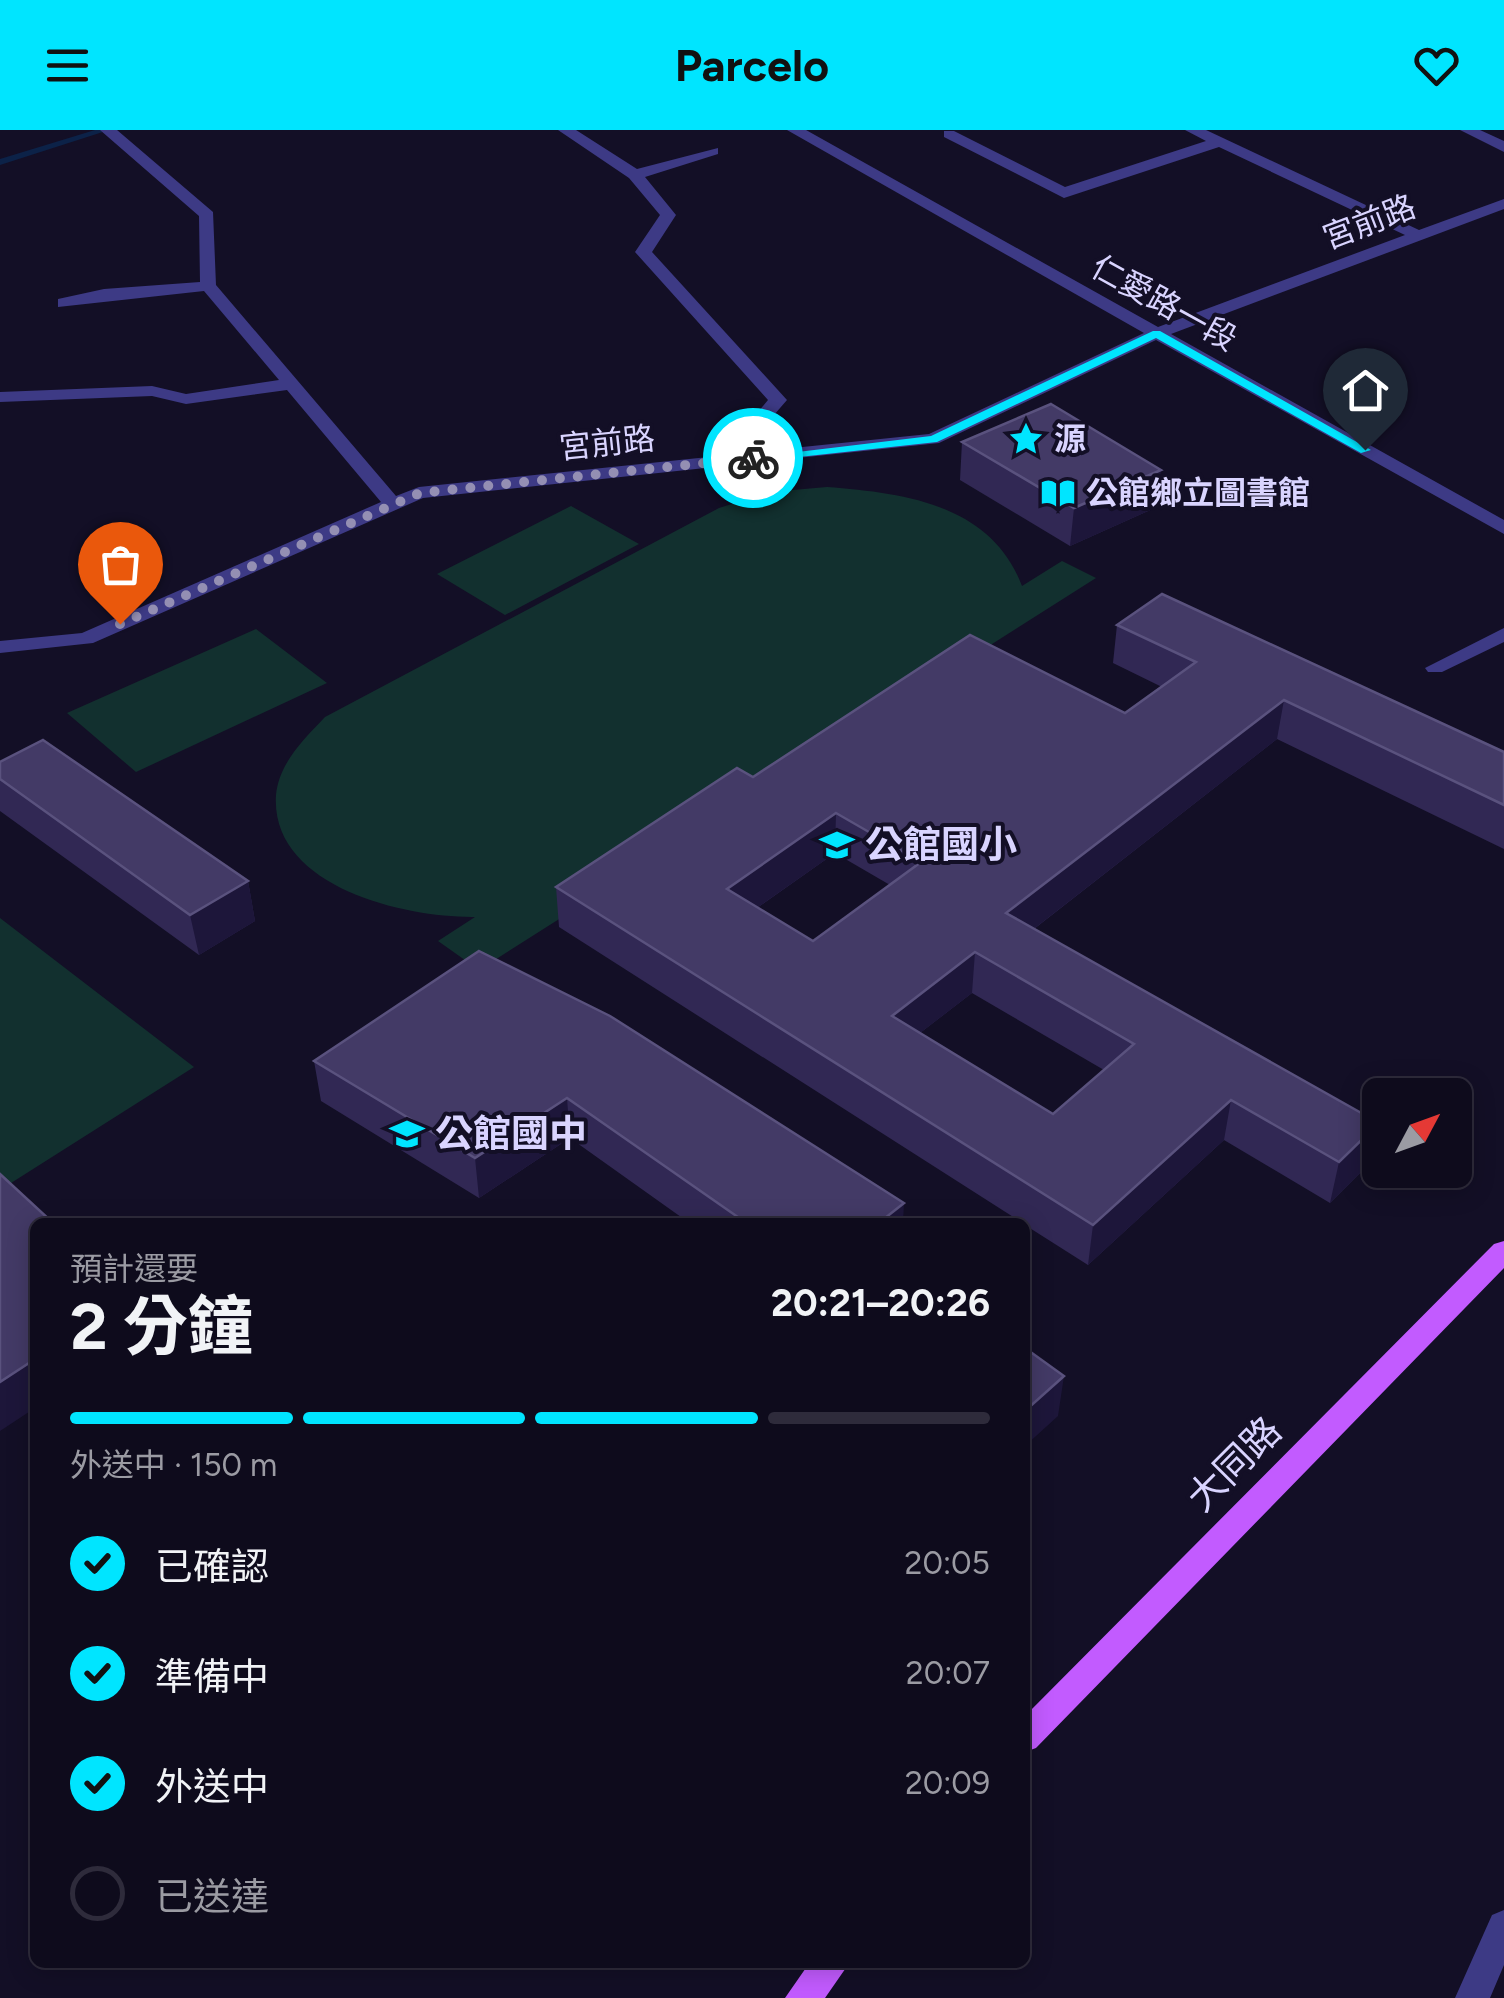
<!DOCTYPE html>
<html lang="zh-TW">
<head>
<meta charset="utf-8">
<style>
	body { margin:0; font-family:Figtree,"Noto Sans TC",sans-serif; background:#1c1929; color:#f1f3f6; height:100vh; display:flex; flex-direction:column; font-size:38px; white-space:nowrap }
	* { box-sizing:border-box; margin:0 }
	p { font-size:32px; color:#9b9ba3 }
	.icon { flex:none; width:55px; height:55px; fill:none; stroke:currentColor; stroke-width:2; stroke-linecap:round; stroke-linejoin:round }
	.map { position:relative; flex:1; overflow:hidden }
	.sheet { position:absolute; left:30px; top:1088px; width:1000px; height:750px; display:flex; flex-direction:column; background:#0e0b1c; border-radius:15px; box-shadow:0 5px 25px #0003,0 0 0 2px #2e2b3b }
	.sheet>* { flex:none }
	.needle { width:65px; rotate:49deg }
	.tools { position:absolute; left:1362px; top:948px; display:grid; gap:20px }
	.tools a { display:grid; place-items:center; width:110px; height:110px; border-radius:15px; background:#0e0b1c; box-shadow:0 5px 25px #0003,0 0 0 2px #2e2b3b; font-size:50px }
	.pin { position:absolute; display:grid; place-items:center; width:85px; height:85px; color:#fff; margin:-102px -42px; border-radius:50% 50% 50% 0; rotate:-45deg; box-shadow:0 0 10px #0007 }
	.pin .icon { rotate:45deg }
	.courier { position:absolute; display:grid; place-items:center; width:100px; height:100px; margin:-50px; border:8px solid #00e5ff; border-radius:50%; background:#fff; color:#222; box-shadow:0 2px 12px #0007 }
	.headline em { font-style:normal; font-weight:700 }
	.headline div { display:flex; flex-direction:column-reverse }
	.headline { display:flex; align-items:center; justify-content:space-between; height:170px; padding:0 40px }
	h1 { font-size:65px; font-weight:700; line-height:75px }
	.bar { display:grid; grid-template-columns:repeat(4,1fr); gap:15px 10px; align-content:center; height:120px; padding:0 40px }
	.bar i { height:12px; border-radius:8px; background:#2e2b3b }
	.bar .current { background:#00e5ff }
	.bar p { grid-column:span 4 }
	ol { padding:0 40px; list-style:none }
	li { display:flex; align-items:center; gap:30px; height:110px }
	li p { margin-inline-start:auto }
	li .icon { padding:10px; border-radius:50%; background:#00e5ff; color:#111; stroke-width:4 }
	li:last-child { color:#9b9ba3 }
	li i { width:55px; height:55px; border:5px solid #2e2b3b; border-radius:50% }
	header { display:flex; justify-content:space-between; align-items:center; height:130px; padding:0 40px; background:#00e5ff; color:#111; font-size:45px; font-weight:700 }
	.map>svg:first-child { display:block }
</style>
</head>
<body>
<header><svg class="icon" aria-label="menu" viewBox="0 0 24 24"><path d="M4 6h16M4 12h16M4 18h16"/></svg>Parcelo<svg class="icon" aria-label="heart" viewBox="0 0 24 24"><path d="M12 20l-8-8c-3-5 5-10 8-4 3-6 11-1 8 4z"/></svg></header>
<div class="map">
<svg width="1504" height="1868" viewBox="0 0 1504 1868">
	<rect width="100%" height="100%" fill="#130f26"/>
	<!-- green -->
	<path fill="#12302f" d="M827 357C904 363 991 374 1022 456L1062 431 1096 448 479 840 438 811 475 787C407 788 270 758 276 665 279 633 304 609 325 587L719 378 770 362Z
		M571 376 639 414 505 485 437 444Z
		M256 499 327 553 136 642 67 583Z
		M0 788 194 937 0 1060Z"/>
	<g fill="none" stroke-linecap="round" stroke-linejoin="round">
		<!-- stream -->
		<path fill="#0c2248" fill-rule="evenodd" d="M95 0H109L0 35V29Z"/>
		<!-- minor -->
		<path fill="#3d3a85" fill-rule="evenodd" d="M100 0H117L213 82 216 155 396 366 419 357 766 321 749 293 768 270 635 122 660 85 629 48 558 0H576L637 39 718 18V24L645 47 676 85 652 122 787 270 767 293 783 319 929 304 1144 203 787 0H806L1158 197 1405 105 1219 17 1064 68 944 7V1H954L1065 57 1206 11 1185 0H1206L1419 100 1504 69V79L1171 204 1504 390V404L1156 210 939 313 423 368 93 513 0 523V511L82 503 381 372 287 260 186 274 152 266 0 272V262L152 256 186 264 279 250 204 161 58 177V169L104 159 200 152 199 86Z
			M1460 0H1480L1504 11V22Z
			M1504 498V512L1442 542H1428L1425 538Z
			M1504 1780V1835L1490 1868H1455L1492 1785Z"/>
		<!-- major -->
		<path fill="#c25bff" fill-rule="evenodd" d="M1504 1111V1138L1036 1618 1025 1622V1586L1494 1114Z
			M810 1832H850L825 1868H785Z"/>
	</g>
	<!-- wall -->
	<path fill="#312854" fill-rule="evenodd" d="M962 312 1157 377 1070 416 960 350Z
		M1117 495 1504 622V719L1277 609 1034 799 1369 1034 1330 1073 1224 1010 1088 1135 1025 1095V1092H1021L559 797 556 757 753 647 1125 583 1162 557 1113 533ZM835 723 890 755 813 811 757 778ZM972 863 1104 940 1053 984 920 903Z
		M0 632 248 751 255 791 199 825 0 681Z
		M479 821 903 1092H688L570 1008 479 1068 321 971 314 931Z"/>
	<!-- shaded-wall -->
	<path fill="#1d163a" d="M1161 340 1157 377 1070 416 1074 378Z
		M1284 570 1277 609 1003 823 1006 783Z
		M836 683 835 723 727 799V759Z
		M248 751 255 791 199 825 190 785Z
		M975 822 972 863 890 926 892 886Z
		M567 968 570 1008 479 1068 475 1028Z
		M1231 970 1224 1010 1088 1135 1093 1095Z
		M1379 993 1369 1034 1330 1073 1339 1032Z
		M904 1073 903 1092H880Z
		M35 1229V1278L0 1301V1252Z
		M1064 1246 1058 1286 1025 1316V1281Z"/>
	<!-- building -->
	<path fill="#433a66" stroke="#5a527e" stroke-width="2.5" fill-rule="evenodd" d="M1051 274 1161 340 1074 378 962 312Z
		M1162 464 1504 622V675L1284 570 1006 783 1379 993 1339 1032 1231 970 1093 1095 556 757 737 638 753 647 970 505 1125 583 1196 532 1117 495ZM836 683 921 732 813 811 727 759ZM975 822 1134 914 1053 984 892 886Z
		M43 610 248 751 190 785 0 649V632Z
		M479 821 610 886 904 1073 880 1092H745L567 968 475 1028 314 931Z
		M0 1044 52 1092H35V1229L0 1252Z
		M1025 1218 1064 1246 1025 1281Z"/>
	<!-- route -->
	<path fill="#00e5ff" d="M1153 201H1160L1371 320 1361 323 1156 208 937 312 753 332 747 328 931 306Z"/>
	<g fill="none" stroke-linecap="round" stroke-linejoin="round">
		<!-- done -->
		<path stroke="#948fb3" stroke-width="10" stroke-dasharray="0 18" d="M120 494 420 363 753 328"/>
	</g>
	<!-- icons -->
	<defs>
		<g id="sight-bare" transform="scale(2.7)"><path d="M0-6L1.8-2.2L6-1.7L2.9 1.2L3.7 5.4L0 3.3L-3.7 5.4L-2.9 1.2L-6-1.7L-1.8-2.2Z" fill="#00e5ff" stroke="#130f26" stroke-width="2.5" paint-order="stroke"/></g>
		<g id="library-bare" transform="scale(2.7)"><path d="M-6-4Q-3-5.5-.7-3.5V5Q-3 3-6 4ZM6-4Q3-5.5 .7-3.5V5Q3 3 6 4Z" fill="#00e5ff" stroke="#130f26" stroke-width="2.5" paint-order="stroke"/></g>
		<g id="school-bare" transform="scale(2.7)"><path d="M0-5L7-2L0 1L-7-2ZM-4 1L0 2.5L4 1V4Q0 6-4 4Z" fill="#00e5ff" stroke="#130f26" stroke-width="2.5" paint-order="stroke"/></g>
	</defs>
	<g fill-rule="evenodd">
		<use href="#sight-bare" x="1026" y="309"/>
		<use href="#library-bare" x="1058" y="363"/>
		<use href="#school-bare" x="837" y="715"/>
		<use href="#school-bare" x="407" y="1004"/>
	</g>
	<g text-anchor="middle" stroke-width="8" stroke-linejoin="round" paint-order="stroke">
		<!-- far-street labels -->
		<g font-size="32" fill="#d9d4ff" stroke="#130f26">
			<text transform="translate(1369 92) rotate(-21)" y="11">宮前路</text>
			<text transform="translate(1164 173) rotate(29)" y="11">仁愛路一段</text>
			<text transform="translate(607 313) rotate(-6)" y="11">宮前路</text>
		</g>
		<!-- far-poi labels -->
		<g font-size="32" font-weight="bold" fill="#d9d4ff" stroke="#130f26" text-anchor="start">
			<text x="1054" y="320">源</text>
			<text x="1086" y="374">公館鄉立圖書館</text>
		</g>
		<!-- poi labels -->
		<g font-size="38" font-weight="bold" fill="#d9d4ff" stroke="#130f26" text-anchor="start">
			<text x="865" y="728">公館國小</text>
			<text x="435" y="1017">公館國中</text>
		</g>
		<!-- street labels -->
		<g font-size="38" fill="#d9d4ff" stroke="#130f26">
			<text transform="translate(1234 1334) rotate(-45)" y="13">大同路</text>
		</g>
	</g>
</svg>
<div class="tools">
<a><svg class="needle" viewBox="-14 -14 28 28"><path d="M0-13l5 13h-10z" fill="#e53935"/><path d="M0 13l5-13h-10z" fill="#9b9ba3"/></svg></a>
</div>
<div class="pin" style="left:120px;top:494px;background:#ea580c"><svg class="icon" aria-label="bag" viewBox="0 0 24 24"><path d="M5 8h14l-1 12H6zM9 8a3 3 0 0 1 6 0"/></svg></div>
<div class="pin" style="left:1365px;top:320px;background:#1f2937"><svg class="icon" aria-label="home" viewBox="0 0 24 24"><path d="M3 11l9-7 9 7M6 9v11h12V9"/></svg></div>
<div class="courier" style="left:753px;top:328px"><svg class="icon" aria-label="bike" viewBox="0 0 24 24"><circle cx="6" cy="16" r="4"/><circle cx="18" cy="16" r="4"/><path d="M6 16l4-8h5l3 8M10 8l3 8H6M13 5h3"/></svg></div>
<section class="sheet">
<div class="headline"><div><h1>2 分鐘</h1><p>預計還要</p></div><em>20:21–20:26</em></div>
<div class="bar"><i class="current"></i><i class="current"></i><i class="current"></i><i></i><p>外送中 · 150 m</p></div>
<ol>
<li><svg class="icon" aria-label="check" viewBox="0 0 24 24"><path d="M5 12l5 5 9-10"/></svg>已確認<p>20:05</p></li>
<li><svg class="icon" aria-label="check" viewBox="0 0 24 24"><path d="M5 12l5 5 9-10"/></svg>準備中<p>20:07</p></li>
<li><svg class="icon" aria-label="check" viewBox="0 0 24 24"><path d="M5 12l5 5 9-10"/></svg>外送中<p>20:09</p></li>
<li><i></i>已送達</li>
</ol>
</section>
</div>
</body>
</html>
